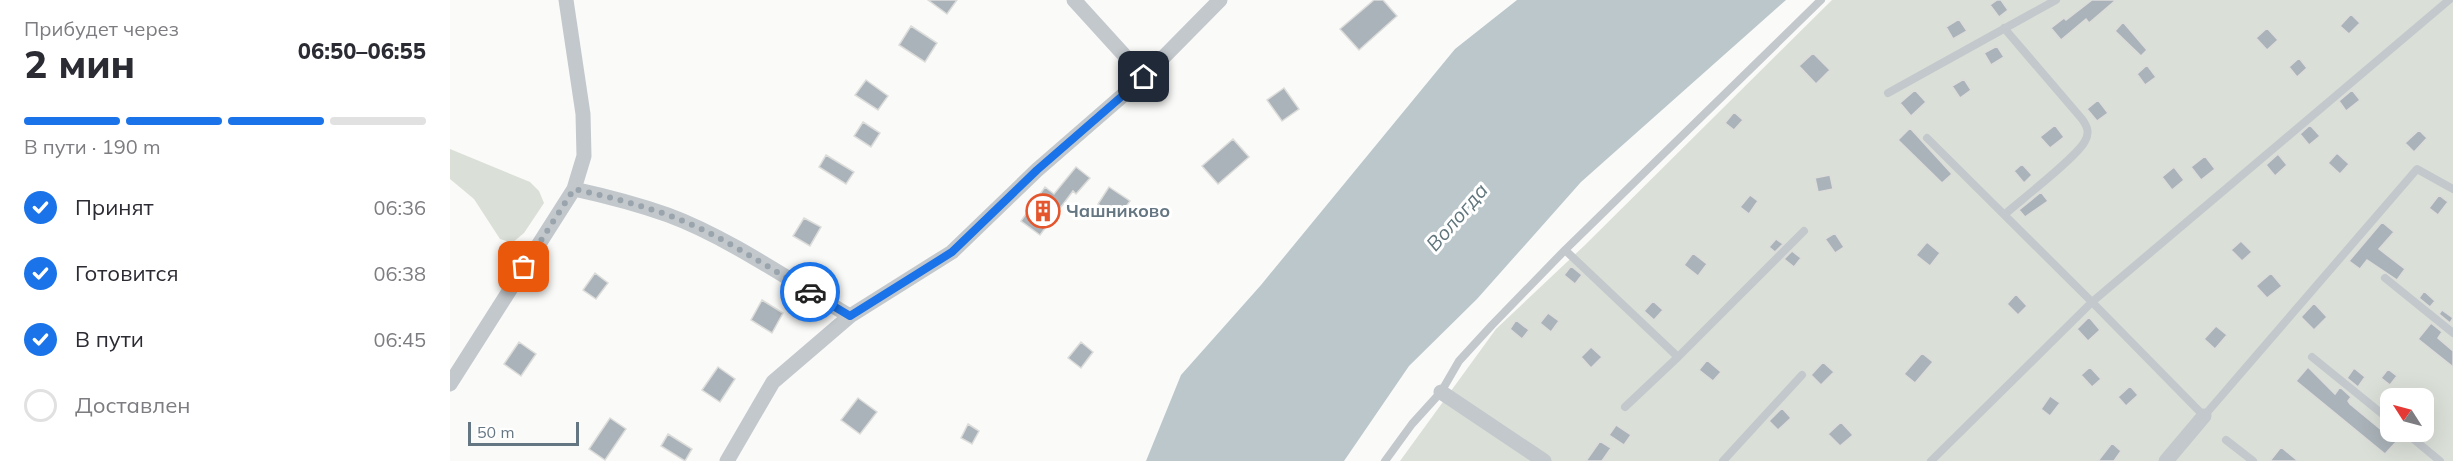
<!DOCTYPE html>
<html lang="ru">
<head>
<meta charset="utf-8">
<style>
	body { margin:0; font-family:Mulish,sans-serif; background:#f2f2f3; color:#2b2b33; height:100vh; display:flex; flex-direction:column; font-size:22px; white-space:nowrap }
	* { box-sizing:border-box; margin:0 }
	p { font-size:20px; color:#7c7c81 }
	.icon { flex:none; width:33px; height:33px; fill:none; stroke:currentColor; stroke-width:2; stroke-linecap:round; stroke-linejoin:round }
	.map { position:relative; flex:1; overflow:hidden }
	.side { display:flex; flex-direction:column; background:#fff; width:450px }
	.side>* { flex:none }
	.needle { width:39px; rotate:306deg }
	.controls { position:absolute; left:1930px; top:388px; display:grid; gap:12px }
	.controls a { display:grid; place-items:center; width:54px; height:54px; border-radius:12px; background:#fff; box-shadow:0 6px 24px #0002; font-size:30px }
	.scale { position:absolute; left:18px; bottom:15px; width:111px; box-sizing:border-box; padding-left:6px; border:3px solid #657683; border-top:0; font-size:16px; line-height:21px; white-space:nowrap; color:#657683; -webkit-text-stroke:4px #fff; paint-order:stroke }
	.pin { position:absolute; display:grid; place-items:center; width:51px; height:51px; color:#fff; margin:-26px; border-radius:12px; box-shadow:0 3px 9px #0006 }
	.courier { position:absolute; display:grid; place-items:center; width:60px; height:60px; margin:-30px; border:4px solid #1a73e8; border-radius:50%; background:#fff; color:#222; box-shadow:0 2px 8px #0007 }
	.headline em { font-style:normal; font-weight:800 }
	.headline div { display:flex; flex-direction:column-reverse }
	.headline { display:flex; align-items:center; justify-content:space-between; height:102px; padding:0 24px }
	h1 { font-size:39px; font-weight:800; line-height:45px }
	.bar { display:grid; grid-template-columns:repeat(4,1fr); gap:9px 6px; align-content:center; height:72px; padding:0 24px }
	.bar i { height:8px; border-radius:4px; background:#e1e1e2 }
	.bar .active { background:#1a73e8 }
	.bar p { grid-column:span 4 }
	ol { padding:0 24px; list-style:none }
	li { display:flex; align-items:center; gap:18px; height:66px }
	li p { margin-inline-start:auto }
	li .icon { padding:6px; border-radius:50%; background:#1a73e8; color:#fff; stroke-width:4 }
	li:last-child { color:#7c7c81 }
	li i { width:33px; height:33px; border:3px solid #e1e1e2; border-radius:50% }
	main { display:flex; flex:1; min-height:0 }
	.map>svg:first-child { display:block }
</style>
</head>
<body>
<main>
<section class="side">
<div class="headline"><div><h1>2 мин</h1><p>Прибудет через</p></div><em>06:50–06:55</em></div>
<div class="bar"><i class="active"></i><i class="active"></i><i class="active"></i><i></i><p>В пути · 190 m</p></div>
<ol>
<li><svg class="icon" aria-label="check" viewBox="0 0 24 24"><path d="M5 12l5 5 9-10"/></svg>Принят<p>06:36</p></li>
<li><svg class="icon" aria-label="check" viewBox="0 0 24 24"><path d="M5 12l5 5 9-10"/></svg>Готовится<p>06:38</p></li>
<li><svg class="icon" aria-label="check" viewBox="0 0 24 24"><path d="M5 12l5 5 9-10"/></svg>В пути<p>06:45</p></li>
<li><i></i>Доставлен</li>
</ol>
</section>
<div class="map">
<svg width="2003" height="461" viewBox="0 0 2003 461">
	<rect width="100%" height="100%" fill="#fafaf8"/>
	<!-- green -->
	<path fill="#dadfd7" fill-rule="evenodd" d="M1382 0H2003V461H950L1046 329 1135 245ZM1941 399H1974V432H1941Z
		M0 149 80 182 89 191 94 203 74 233 62 243 50 239 24 199 0 179Z"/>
	<!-- water -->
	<path fill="#bbc7cb" d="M1067 0H1336L1131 182 1027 299 959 366 894 461H696L731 375 811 285 1005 49Z"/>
	<!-- building -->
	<path fill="#aab3b9" stroke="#dcdcda" stroke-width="1.5" d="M478 0H507L497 14Z
		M924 0H933L947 16 909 50 890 29Z
		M1547 0H1551L1558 10 1549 17 1540 5Z
		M1642 0H1666L1639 23 1636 19 1611 40 1601 28 1614 18 1616 20Z
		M1901 14 1910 23 1899 34 1890 26Z
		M1509 19 1517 31 1503 39 1496 27Z
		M1673 22 1697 50 1691 56 1665 31Z
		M461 26 487 43 475 62 449 45Z
		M1817 28 1828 40 1817 50 1806 38Z
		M1547 46 1554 57 1541 65 1534 53Z
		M1363 53 1380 70 1366 84 1349 66Z
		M1849 58 1857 68 1847 77 1839 67Z
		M1697 65 1706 77 1695 85 1687 74Z
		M1514 79 1521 90 1510 98 1502 86Z
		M416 80 438 96 428 110 405 95Z
		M834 88 849 109 832 121 817 100Z
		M1465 90 1476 102 1461 116 1450 103Z
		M1902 90 1910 100 1896 111 1889 101Z
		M1648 100 1658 113 1647 121 1637 109Z
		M1284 112 1293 120 1284 130 1275 123Z
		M413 122 430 133 421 147 404 136Z
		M1605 125 1614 137 1600 148 1590 137Z
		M1860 125 1870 136 1859 145 1850 134Z
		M1460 128 1502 174 1492 183 1448 140Z
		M1969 130 1977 138 1964 152 1955 143Z
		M783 139 799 157 768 184 752 166Z
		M1887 153 1899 164 1890 174 1878 163Z
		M1828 154 1837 165 1825 176 1816 165Z
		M376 155 404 172 396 184 369 167Z
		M1755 156 1765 169 1751 180 1741 167Z
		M1572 164 1582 175 1574 183 1564 171Z
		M626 167 640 178 626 194 623 191 590 235 571 221 595 187 604 194Z
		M1724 167 1734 180 1722 190 1712 177Z
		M1380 175 1383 189 1368 192 1365 178Z
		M659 187 680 201 668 218 648 204Z
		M1591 192 1598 201 1575 217 1569 210Z
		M1300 195 1308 201 1299 214 1290 207Z
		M1989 195 1998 202 1988 215 1979 208Z
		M354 218 371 227 360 246 343 236Z
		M1932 222 1944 232 1929 249 1955 269 1947 280 1917 260 1910 269 1899 261Z
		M1385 233 1394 247 1385 253 1375 239Z
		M1326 239 1333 244 1325 252 1319 247Z
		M1791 241 1802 252 1792 261 1781 250Z
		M1477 242 1490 253 1480 266 1466 255Z
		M1342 251 1351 258 1344 267 1334 259Z
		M1243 253 1257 264 1248 276 1234 265Z
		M1121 266 1132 275 1125 284 1114 275Z
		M145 273 158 283 146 299 133 290Z
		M1821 273 1832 286 1817 298 1806 286Z
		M1974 291 1985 301 1980 307 1969 298Z
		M1566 294 1577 306 1568 315 1557 304Z
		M312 300 333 313 322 333 301 320Z
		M1203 301 1213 310 1204 320 1194 311Z
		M1864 303 1877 317 1864 330 1851 317Z
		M1992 310 2003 318 2000 323 1989 314Z
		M1098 313 1109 321 1101 332 1090 323Z
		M1639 317 1650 330 1638 341 1627 329Z
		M1066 320 1079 330 1072 339 1060 329Z
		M1981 323 1992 332 1988 338 2003 351V367L1968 339Z
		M1766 326 1777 335 1765 349 1754 339Z
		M69 342 86 354 71 376 54 364Z
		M631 342 643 352 631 368 618 358Z
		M1141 347 1152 357 1141 368 1131 357Z
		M1472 353 1483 362 1465 383 1454 374Z
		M1257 360 1271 372 1263 381 1249 370Z
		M1373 362 1384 372 1371 385 1361 375Z
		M268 367 285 379 270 402 252 390Z
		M1640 367 1651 379 1642 387 1631 375Z
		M1858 367 1885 394 1890 387 1901 397 1898 401 1900 404 1946 442 1935 454 1846 381Z
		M1904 368 1915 377 1908 387 1897 378Z
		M1938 369 1947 376 1940 385 1931 378Z
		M1680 386 1688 395 1676 406 1668 397Z
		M1600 396 1610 403 1600 416 1591 409Z
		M408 398 427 412 410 434 391 420Z
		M1332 408 1341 418 1328 430 1319 421Z
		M160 418 176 429 155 460 139 449Z
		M1391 422 1403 435 1390 446 1378 434Z
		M518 424 529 431 522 444 511 438Z
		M1166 425 1181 435 1174 445 1159 435Z
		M218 434 242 449 235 461 211 446Z
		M1150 441 1161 448 1152 461H1136Z
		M1662 443 1671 451 1664 461H1648Z
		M1831 447 1848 461H1820Z"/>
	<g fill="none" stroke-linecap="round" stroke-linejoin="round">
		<!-- lane -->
		<path stroke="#c3c8cc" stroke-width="8" d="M1554 28 1632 119C1637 126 1640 132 1635 141 1628 156 1571 200 1555 214
			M1438 93 1606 0
			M1477 138 1642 302 1754 416 1967 169 2003 189
			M1115 250 1228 357
			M1935 278 2003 333
			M1862 357 1941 421
			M1175 407 1228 357 1354 231
			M1955 432 1990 461
			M1776 440 1803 461
			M935 461 962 424 991 392 1009 361 1042 325 1115 250 1371 0
			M1273 461 1352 375
			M1481 461 1642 302 1999 0"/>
		<!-- street -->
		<path stroke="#c3c8cc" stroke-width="15" d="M624 0 694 77
			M124 189C156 196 187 204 218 215 278 237 344 283 400 316
			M0 384 124 189 134 156 133 114 116 0
			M991 392 1094 461
			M277 461 323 382 400 316 502 252 587 170 694 77 770 0
			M1716 461 1754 416"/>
	</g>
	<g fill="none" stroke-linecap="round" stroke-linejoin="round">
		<!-- done -->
		<path stroke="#99a4ac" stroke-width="6" stroke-dasharray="0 10.8" d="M74 267 124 189C156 196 187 204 218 215 268 233 314 265 360 292"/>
		<!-- route -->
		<path stroke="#1a73e8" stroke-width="8" d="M360 292 400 316 502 252 587 170 694 77"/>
	</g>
	<!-- icons -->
	<defs>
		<g id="building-ring" transform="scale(1.725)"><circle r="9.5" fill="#fff" stroke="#e4572e" stroke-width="1.5"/><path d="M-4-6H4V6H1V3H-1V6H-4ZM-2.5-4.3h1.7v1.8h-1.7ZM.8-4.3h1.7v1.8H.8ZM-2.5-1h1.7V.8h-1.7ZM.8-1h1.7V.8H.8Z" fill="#e4572e"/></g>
	</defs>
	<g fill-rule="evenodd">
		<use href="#building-ring" x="593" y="211"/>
	</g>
	<g text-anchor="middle" stroke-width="6" stroke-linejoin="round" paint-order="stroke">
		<!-- poi labels -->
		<g font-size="18" font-weight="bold" fill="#657683" stroke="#fff" text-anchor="start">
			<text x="616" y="217">Чашниково</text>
		</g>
		<!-- water labels -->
		<g font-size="20" font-style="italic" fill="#60757c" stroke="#fff">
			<text transform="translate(1007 217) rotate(-49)" y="7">Вологда</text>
		</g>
	</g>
</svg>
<div class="controls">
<a><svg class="needle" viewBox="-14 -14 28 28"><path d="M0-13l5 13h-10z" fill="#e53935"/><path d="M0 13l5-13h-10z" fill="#7c7c81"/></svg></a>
</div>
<div class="scale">50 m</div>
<div class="pin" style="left:74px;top:267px;background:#ea580c"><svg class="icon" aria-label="bag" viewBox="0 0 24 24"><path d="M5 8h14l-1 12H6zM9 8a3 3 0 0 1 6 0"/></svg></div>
<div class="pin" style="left:694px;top:77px;background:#1f2937"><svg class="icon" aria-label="home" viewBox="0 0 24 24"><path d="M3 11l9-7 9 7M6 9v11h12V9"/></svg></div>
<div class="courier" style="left:360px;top:292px"><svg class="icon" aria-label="car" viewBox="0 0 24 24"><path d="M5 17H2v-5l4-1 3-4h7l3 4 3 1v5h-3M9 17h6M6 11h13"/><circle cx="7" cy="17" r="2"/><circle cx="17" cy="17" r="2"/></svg></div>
</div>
</main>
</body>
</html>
